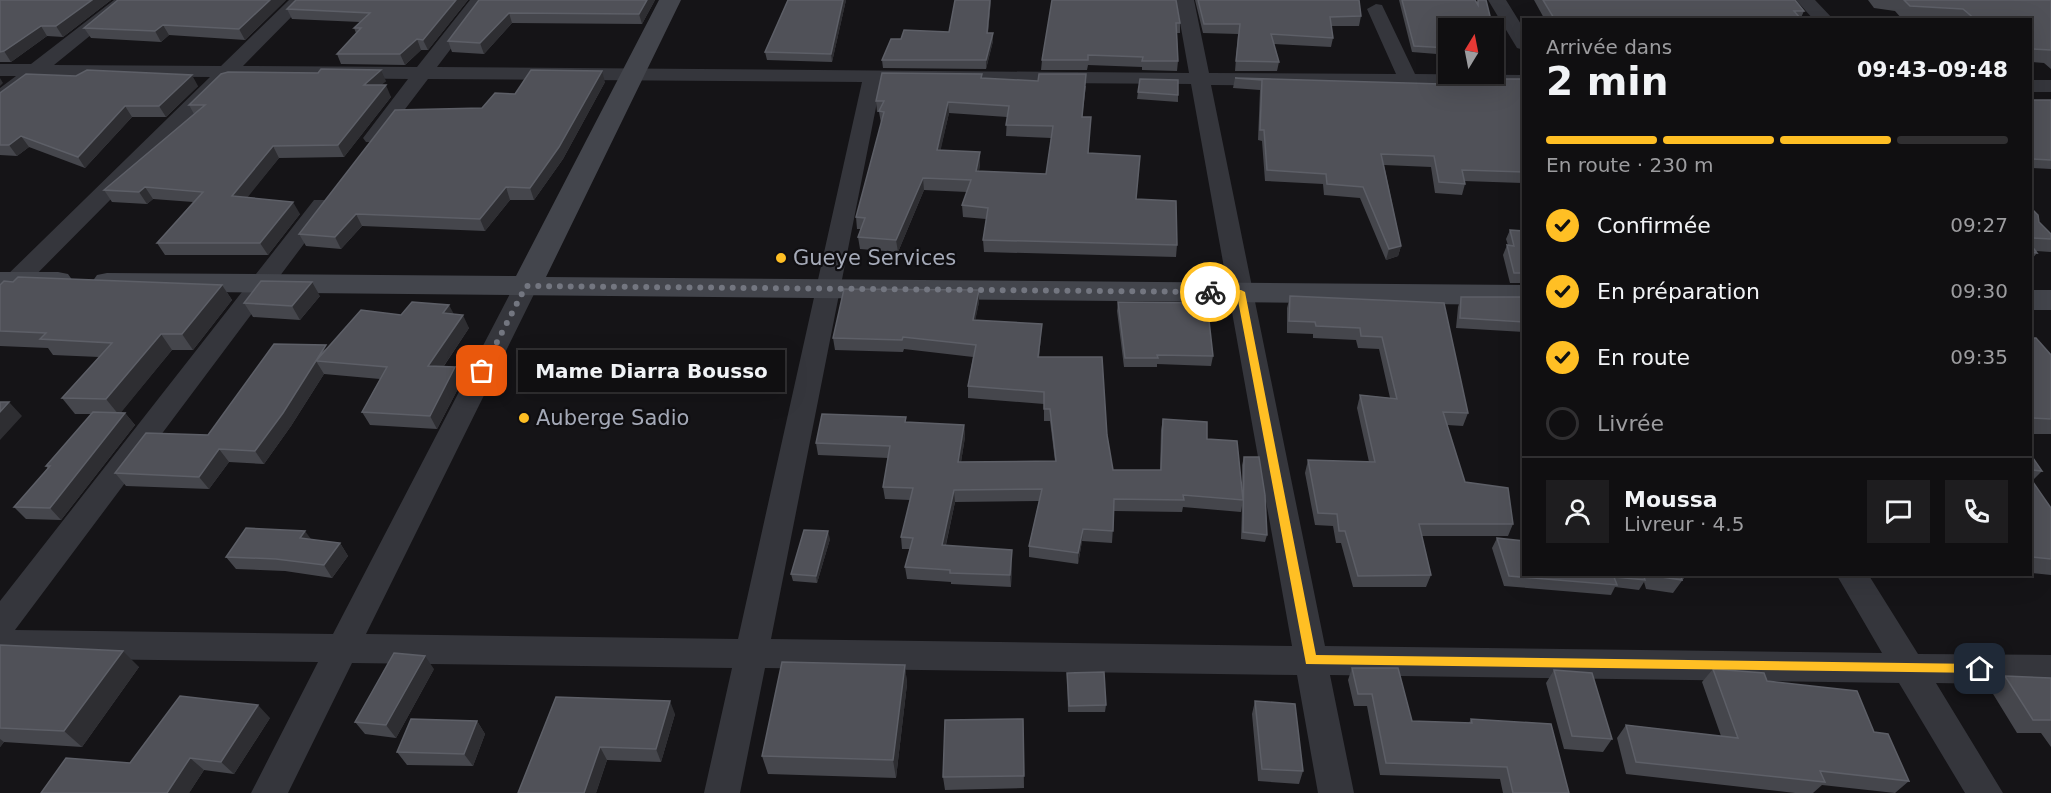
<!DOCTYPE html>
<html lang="fr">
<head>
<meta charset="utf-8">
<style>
	body { margin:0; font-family:"DejaVu Sans",sans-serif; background:#1e1d1f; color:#f1f3f6; height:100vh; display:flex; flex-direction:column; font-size:22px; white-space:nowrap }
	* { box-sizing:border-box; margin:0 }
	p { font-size:20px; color:#9c9c9f }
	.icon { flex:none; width:33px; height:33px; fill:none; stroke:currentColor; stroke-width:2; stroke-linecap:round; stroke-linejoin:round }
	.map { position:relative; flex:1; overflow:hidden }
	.details { position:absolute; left:1522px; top:18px; width:510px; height:558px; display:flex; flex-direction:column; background:#100f11; border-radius:0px; box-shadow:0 6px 24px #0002,0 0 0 2px #302f31 }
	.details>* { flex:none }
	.needle { width:39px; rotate:10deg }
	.controls { position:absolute; left:1438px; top:18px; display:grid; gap:12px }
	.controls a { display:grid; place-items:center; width:66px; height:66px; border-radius:0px; background:#100f11; box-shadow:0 6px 24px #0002,0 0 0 2px #302f31; font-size:30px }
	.pin { position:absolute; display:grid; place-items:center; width:51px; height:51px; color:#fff; margin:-26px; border-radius:12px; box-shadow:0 3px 9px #0006 }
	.courier { position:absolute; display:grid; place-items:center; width:60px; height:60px; margin:-30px; border:4px solid #ffbf24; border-radius:50%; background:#fff; color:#222; box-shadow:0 2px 8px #0007 }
	.bubble { position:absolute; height:42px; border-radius:0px; background:#100f11; box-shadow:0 6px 24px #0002,0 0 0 2px #302f31; font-size:20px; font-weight:700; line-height:42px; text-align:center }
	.head em { font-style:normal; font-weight:700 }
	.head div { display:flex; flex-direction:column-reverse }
	.head { display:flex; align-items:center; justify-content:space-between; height:102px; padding:0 24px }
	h1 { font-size:39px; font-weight:700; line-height:45px }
	.bar { display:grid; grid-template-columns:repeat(4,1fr); gap:9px 6px; align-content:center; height:72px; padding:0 24px }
	.bar i { height:8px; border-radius:4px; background:#302f31 }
	.bar .selected { background:#ffbf24 }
	.bar p { grid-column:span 4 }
	.line { display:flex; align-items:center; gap:15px; padding:0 24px; border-top:2px solid #302f31 }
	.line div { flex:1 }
	.round { display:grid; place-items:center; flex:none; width:63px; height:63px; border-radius:0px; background:#1e1d1f }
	ol { padding:0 24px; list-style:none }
	li { display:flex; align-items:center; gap:18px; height:66px }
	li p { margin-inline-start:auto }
	li .icon { padding:6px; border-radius:50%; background:#ffbf24; color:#111; stroke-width:4 }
	li:last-child { color:#9c9c9f }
	li i { width:33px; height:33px; border:3px solid #302f31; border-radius:50% }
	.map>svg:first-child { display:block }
</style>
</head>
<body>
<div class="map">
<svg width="2051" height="793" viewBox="0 0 2051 793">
	<rect width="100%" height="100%" fill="#151417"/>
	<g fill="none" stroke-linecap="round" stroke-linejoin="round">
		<!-- street -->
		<path fill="#35363c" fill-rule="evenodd" d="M114 0H134L54 65 221 66 289 0H308L243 66 417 67 470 0H488L437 67 1189 73 1176 0H1194L1209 73 1396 74 1367 9 1376 4 1382 5 1415 74 1524 75V87L1211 85 1325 646 1882 653 1836 574H1868L1918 654 2051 655V685L1936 683 2003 793H1965L1899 683 1330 675 1354 793H1318L1297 675 765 668 740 793H704L732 668 352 663 288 793H251L318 662 0 658V601L314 200H330L333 205 15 630 333 634 514 286 517 280 526 278 535 280 538 286 366 634 738 639 862 82 428 79 380 142H366L363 138 408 79 232 77 9 302 0 304V282L210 77 40 76 7 102 0 104V88L16 76H0V64H31ZM881 82 1191 84 1292 646 771 639Z
			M1488 0H1506L1524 29V50L1517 48Z
			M1796 0H1815L1834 20H1814Z
			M2031 80H2051V92H2031Z"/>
		<!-- secondary -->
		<path fill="#43454c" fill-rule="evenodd" d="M659 0H681L546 277 1524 285V305L107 291 97 289 92 282 97 275 107 273 516 276Z
			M0 272H58L68 274 73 281 68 288 58 290H0Z
			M2031 290H2051V310H2031Z"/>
	</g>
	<!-- wall -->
	<path fill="#45464c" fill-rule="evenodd" d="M0 0H111L63 37 47 36 11 62H0Z
		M286 0 245 40 169 35 161 42 91 38 84 28Z
		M468 0 428 50H421L405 65 341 64 337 54 356 33 354 28 360 22 292 19 287 9Z
		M479 0H655L642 24 512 23 484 54 452 52 448 41Z
		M788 0H846L832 62 767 60 765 52Z
		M955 0H991L988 33 993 41 986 69 883 68 882 60 901 39 949 32Z
		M1052 0 1180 23V33H1177L1178 61 1177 71 1142 70V67L1088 65 1087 70H1041L1042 60Z
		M1195 0H1359L1361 16 1359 26H1331L1333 38 1331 47 1274 44 1279 62 1277 71H1235L1238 34 1203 33Z
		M1399 0H1475L1477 3 1478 0H1486L1449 28V55L1412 52Z
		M1534 0H1795L1804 11 1800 20H1545Z
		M1868 0H2051V69L2044 63 2031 62V20L1902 19 1895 11 1874 8Z
		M1494 33 1502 66 1500 73 1494 72Z
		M982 74V78L1086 86 1082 117 1089 153 1136 199 1177 245 1176 257 984 252 983 240 986 219 963 217 962 205 967 192 924 190 898 252 860 249 858 237 861 229H857L856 217 881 123 879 112H877L876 101ZM949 113 1007 117 1006 136 1051 138 1046 174 979 171 980 164V152L940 151Z
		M1235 78 1474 85 1476 79H1524V188L1522 183 1464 181 1465 184 1462 195 1435 193 1431 167 1384 165 1401 246 1398 256 1386 260 1360 198 1324 195 1323 184 1265 181 1262 141 1258 140 1260 90 1233 88Z
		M386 81 381 85 391 97 344 157 279 158 247 197 300 214 268 255H165L157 243 193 202 153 199 147 204 112 202 104 190 194 114 189 105Z
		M605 82 563 159 534 200H510L485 231 362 226 341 249 306 246 299 234 482 108 515 94Z
		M198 86 166 117H132L85 168 29 147 17 156 0 155V93Z
		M1138 92 1178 95V102L1137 99Z
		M2031 100H2051V169L2031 168Z
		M2031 208 2039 222 2051 234V252L2036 251 2037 253 2031 260Z
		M1510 230 1524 231V283H1510L1503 255 1507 245H1508L1506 239Z
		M0 285H222L232 300 193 350H172L120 413H125L135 425 61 520 26 519 14 507 48 469 46 466 91 414H75L62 398 99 357 53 355 48 348 0 346Z
		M979 290V302L975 320 1041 336 1039 357 1107 435 1113 470H1160L1161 430 1163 419 1207 439 1242 489V465L1244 457 1267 535 1265 542 1241 539 1242 506 1241 512 1183 507 1182 512 1114 511 1112 543 1082 541 1078 564 1029 557V546L1039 501 955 502 946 545 1012 562 1011 587 951 584V582L907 579 905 567 910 549H902L901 537 910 500 885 499 883 487 888 458 818 455 816 443 906 422 964 425 965 437 961 462 1055 461 1050 421H1044V404L968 398V386L973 357 904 349 903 352 835 350 833 338Z
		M320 296 300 320 253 317 244 303Z
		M1290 296 1444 303 1468 413 1463 426 1447 425 1465 482 1513 524 1508 536H1422L1431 575 1426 587H1353L1341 543H1336L1333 526 1315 525 1305 473 1308 460 1369 462 1357 408 1360 395 1390 398 1379 349 1358 348 1356 340 1313 338V334L1287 333V308Z
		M1461 297H1524V332L1456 328 1458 307Z
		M1118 302 1213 356 1211 366 1157 364V367H1124L1117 311Z
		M453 314 469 328 444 366 455 367 462 381 437 429 370 425 362 412 380 379 324 374 291 426 264 464 229 462 209 489 126 486 115 473 208 435 328 347 401 315Z
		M2031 338 2051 355V434H2031Z
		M2031 455 2042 471 2032 481 2051 508V575L2031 573Z
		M1497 538 1524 574H1687L1673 593 1646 589 1644 582 1639 590 1615 587 1611 595 1504 586 1492 548Z
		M830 539 817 583 793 581 791 574Z
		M311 540 340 543 348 556 332 578 285 571 236 569 226 557Z
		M0 645 139 667 82 747 4 742 0 747Z
		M905 665 907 684 896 778 768 774 762 756Z
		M1352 668 1412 721 1469 723 1471 719 1569 793H1503L1500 779 1380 775 1367 706H1354L1348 680Z
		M434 669 396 738 365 734 355 722Z
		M1713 669 1767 681 1874 732 1909 781 1895 793 1822 785 1813 793H1795L1626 774 1617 738 1626 725 1721 736 1702 682Z
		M1554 670 1612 739 1603 752 1564 749 1546 683Z
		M1067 673 1106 705 1105 712H1068Z
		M2005 676 2051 678V747L2041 733H2017L1990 689Z
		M556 697 675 714 661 762 607 760 596 793H518Z
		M1255 701 1303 771 1299 784 1258 781 1252 714Z
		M270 718 234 774 204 770 189 793H41Z
		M1023 719 1024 788 945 790 943 777Z
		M477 721 485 734 473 766 407 765 397 752Z"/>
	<!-- shaded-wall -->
	<path fill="#2e2e32" d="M92 0H111L63 37 56 26Z
		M270 0H286L245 40 239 29Z
		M456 0H468L428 50 423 40Z
		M647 0H655L642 24 639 14Z
		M843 0H846L832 62 831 54Z
		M990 0H991L987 41V33Z
		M509 13 512 23 484 54 480 43Z
		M163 25 169 35 161 42 155 31Z
		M41 26 47 36 11 62 4 51Z
		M993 33V41L986 69V60Z
		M417 39 421 50 405 65 400 54Z
		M381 70 386 81 369 96 364 85Z
		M602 71 605 82 563 159 534 200 530 188Z
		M192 75 198 86 166 117 159 106Z
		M0 78 3 83 0 86Z
		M386 85 391 97 344 157 338 145Z
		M948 102 949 113 938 162 937 150Z
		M125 106 132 117 85 168 78 157Z
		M21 136 29 147 17 156 9 145Z
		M273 146 279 158 239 208 232 196Z
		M980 152V164L977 183 976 171Z
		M923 178 924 190 898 252 896 240Z
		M145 187 153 199 147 204 139 192Z
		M506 187 510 200 485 231 480 219Z
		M293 202 300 214 268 255 260 243Z
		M356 214 362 226 341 249 335 237Z
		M1401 246 1398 256 1386 260 1389 249Z
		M312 282 320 296 300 320 292 306Z
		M222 285 232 300 193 350 182 334Z
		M979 290V302L973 332V320Z
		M449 305 456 318 443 313Z
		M463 315 469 328 435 379 428 366Z
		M1042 324 1041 336 1038 369V357Z
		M161 334 172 350 119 415 106 399Z
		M316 361 324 374 291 426 264 464 255 451Z
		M455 367 462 381 437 429 430 416Z
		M9 402 22 416 0 440V412Z
		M125 413 135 425 61 520 50 508Z
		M964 425 965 437 959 474 958 462Z
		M219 449 229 462 209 489 199 477Z
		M954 490 955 502 943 557 942 545Z
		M1083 529 1082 541 1078 564V553Z
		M305 531 314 543 300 538Z
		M828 531 830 539 817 583 816 576Z
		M340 543 348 556 332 578 324 565Z
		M1012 550V562L1011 587 1010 575Z
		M123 651 139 667 82 747 64 731Z
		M425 656 434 669 396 738 386 725Z
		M905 665 907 684 896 778 893 760Z
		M670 701 675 714 661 762 656 749Z
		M258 705 270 718 234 774 221 762Z
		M477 721 485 734 473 766 464 754Z
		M0 739 4 742 0 747Z
		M600 747 607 760 596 793H584Z
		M190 758 204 770 189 793H167Z"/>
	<!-- building -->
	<path fill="#505158" stroke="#5d5f67" stroke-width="1.5" fill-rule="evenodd" d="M0 0H92L56 26H41L4 51 0 52Z
		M118 0H270L239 29 163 25 155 31 84 28Z
		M296 0H456L423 40 417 39 400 54H337L361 28H354L370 13 287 9Z
		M479 0H647L639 14 509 13 480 43 448 41Z
		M788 0H843L831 54 765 52Z
		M955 0H990L987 33H993L986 60H882L891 39H901L904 30 949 32Z
		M1052 0H1176L1180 23H1176L1178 61H1142L1143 57 1088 55V60H1042Z
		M1198 0H1359L1361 16 1330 17 1333 38 1271 34 1279 62 1236 61 1240 24H1204Z
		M1402 0H1475L1478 5V0H1486L1493 28H1449V48L1414 46Z
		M1543 0H1795L1804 11H1794L1800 18 1773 17 1775 20H1555Z
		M1904 0H2051V50L2031 49V20H1976L1963 9 1910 6Z
		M1494 33 1502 66H1494Z
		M321 69 381 70 364 85H386L338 145 273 146 232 196 293 202 260 243H157L203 192 145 187 139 192 104 190 205 105H189L221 74 228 72 318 73Z
		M87 70 192 75 159 106H125L78 157 21 136 9 145H0V93L26 74 76 76Z
		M531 70 602 71 559 147 530 188 506 187 480 219 356 214 335 237 299 234 395 110 482 108 495 93 515 94Z
		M882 73 982 74 981 78 1038 81 1039 74H1086L1082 117H1091L1088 153 1140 156 1136 199 1176 201 1177 245 983 240 988 208 962 205 971 180 923 178 896 240 858 237 865 218 856 217 884 112 879 111 884 101H876ZM948 102 1009 106 1006 125 1053 126 1046 174 976 171 980 152 937 150Z
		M1235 78 1476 85V79H1524V172L1462 170 1465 184 1439 182 1434 156 1381 154 1401 246 1389 249 1363 187 1327 184 1326 174 1267 170 1264 130H1260L1262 80Z
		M1140 79 1178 80V95L1138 92Z
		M2031 100H2051V160L2031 159Z
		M2031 208 2038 215 2039 222 2051 234V239L2031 238Z
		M1510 230 1524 231V273H1514L1507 245 1514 246Z
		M2031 245 2037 253 2031 252Z
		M18 277 222 285 182 334H161L106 399 62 398 112 343 40 339 46 333 0 331V285L4 281 13 282Z
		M261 281 312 282 292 306 244 303Z
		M844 289 979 290 973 320 1042 324 1038 357H1102L1107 435 1113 470H1161L1163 419 1207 422V439L1237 441 1243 500 1183 495 1184 500 1114 499 1113 531 1083 529 1078 553 1029 546 1042 489 954 490 942 545 1012 550 1010 575 950 573V570L905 567 913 538 901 537 913 488 883 487 890 446 816 443 822 414 906 417 905 422 964 425 958 462 1056 461 1050 409H1044V392L968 386 976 345 903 337 902 340 833 338Z
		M1290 296 1444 303 1468 413 1443 412 1465 482 1508 488 1513 524H1419L1431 575 1358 576 1345 531H1339L1337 514 1318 513 1308 460 1375 462 1360 395 1397 399 1382 337 1361 336 1360 328 1316 326 1315 322 1289 321Z
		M1461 297H1524V322L1460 318Z
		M412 302 449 305 443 313 463 315 428 366 455 367 430 416 362 412 387 367 316 361 361 310 401 315Z
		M1118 302 1207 303 1213 356 1157 355 1158 358H1125Z
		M2031 338H2036L2051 355V419L2031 418Z
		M274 344 326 345 283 413 255 451 219 449 199 477 115 473 146 433 208 435Z
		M0 402H9L0 412Z
		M93 412 125 413 50 508 14 507 50 466H46Z
		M2031 455 2042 471 2031 470Z
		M1244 457H1259L1265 495 1267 535 1243 532Z
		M2031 479 2051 508V559L2031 557Z
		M246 528 305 531 300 538 340 543 324 565 276 559 226 557Z
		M804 530 828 531 816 576 791 574Z
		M1497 538 1524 541V574H1643L1645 580 1614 577 1617 585 1509 576Z
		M1654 574H1680L1682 580 1655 576Z
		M0 645 123 651 64 731 0 728Z
		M394 653 425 656 386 725 355 722Z
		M782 662 905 665 893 760 762 756Z
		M1352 668H1398L1412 721 1472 723 1471 719 1551 724 1569 793H1513L1507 767 1386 763 1372 694H1358Z
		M1713 669 1764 673 1767 681 1857 691 1874 732 1888 734 1909 781 1820 771 1825 782 1636 762 1626 725 1738 738Z
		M1554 670 1592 673 1612 739 1572 736Z
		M1104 672 1106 705 1069 706 1067 673Z
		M2005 676 2051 678V720H2033Z
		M180 696 258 705 221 762 190 758 167 793H41L66 758 130 763Z
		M556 697 670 701 656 749 600 747 584 793H518Z
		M1255 701 1295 704 1303 771 1262 769Z
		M411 719 477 721 464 754 397 752Z
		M1023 719 1024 776 943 777 945 720Z"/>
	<!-- route -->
	<path fill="#ffbf24" d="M1207 290H1241L1245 292 1316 655 1980 664 1984 665V673L1306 664 1237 295H1210L1207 294Z"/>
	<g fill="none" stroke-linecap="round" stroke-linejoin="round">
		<!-- done -->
		<path stroke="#737680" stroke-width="6" stroke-dasharray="0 10.8" d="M482 371 526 286 1210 292"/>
	</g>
	<!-- markers -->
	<g fill="#ffbf24" stroke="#100f12" stroke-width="2">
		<circle cx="781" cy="258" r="6"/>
		<circle cx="524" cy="418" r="6"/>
	</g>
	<g text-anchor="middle" stroke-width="4.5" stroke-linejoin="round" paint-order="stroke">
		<!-- poi labels -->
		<g font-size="21" fill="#a5aab8" stroke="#100f12" text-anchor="start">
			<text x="793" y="265">Gueye Services</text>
			<text x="536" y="425">Auberge Sadio</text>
		</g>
	</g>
</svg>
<div class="controls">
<a><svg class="needle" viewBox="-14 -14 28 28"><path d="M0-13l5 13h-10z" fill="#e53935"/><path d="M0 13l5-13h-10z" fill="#9c9c9f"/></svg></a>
</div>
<div class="pin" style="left:482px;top:371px;background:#ea580c"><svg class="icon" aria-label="bag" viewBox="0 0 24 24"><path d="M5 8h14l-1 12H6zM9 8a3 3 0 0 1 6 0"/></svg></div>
<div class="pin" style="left:1980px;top:669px;background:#1f2937"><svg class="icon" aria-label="home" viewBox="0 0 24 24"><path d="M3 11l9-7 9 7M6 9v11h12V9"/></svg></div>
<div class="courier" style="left:1210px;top:292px"><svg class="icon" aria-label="bike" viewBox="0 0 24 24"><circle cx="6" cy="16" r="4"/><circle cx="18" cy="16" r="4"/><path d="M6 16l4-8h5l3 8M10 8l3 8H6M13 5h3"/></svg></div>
<div class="bubble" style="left:518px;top:350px;width:267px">Mame Diarra Bousso</div>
<section class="details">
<div class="head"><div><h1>2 min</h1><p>Arrivée dans</p></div><em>09:43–09:48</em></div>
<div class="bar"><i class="selected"></i><i class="selected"></i><i class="selected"></i><i></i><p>En route · 230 m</p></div>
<ol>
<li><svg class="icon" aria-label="check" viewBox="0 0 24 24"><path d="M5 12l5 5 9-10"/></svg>Confirmée<p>09:27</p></li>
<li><svg class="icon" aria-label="check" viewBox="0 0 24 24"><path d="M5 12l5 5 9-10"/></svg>En préparation<p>09:30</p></li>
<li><svg class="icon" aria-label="check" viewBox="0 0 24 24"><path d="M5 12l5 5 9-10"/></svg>En route<p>09:35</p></li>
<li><i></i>Livrée</li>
</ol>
<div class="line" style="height:108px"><a class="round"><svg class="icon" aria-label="person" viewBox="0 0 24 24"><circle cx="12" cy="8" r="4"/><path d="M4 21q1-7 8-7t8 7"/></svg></a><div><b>Moussa</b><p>Livreur · 4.5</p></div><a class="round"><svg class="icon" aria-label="chat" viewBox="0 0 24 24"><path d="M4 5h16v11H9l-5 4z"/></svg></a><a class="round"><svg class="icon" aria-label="phone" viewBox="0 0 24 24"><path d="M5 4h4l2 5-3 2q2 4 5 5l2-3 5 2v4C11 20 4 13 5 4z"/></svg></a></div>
</section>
</div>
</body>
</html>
